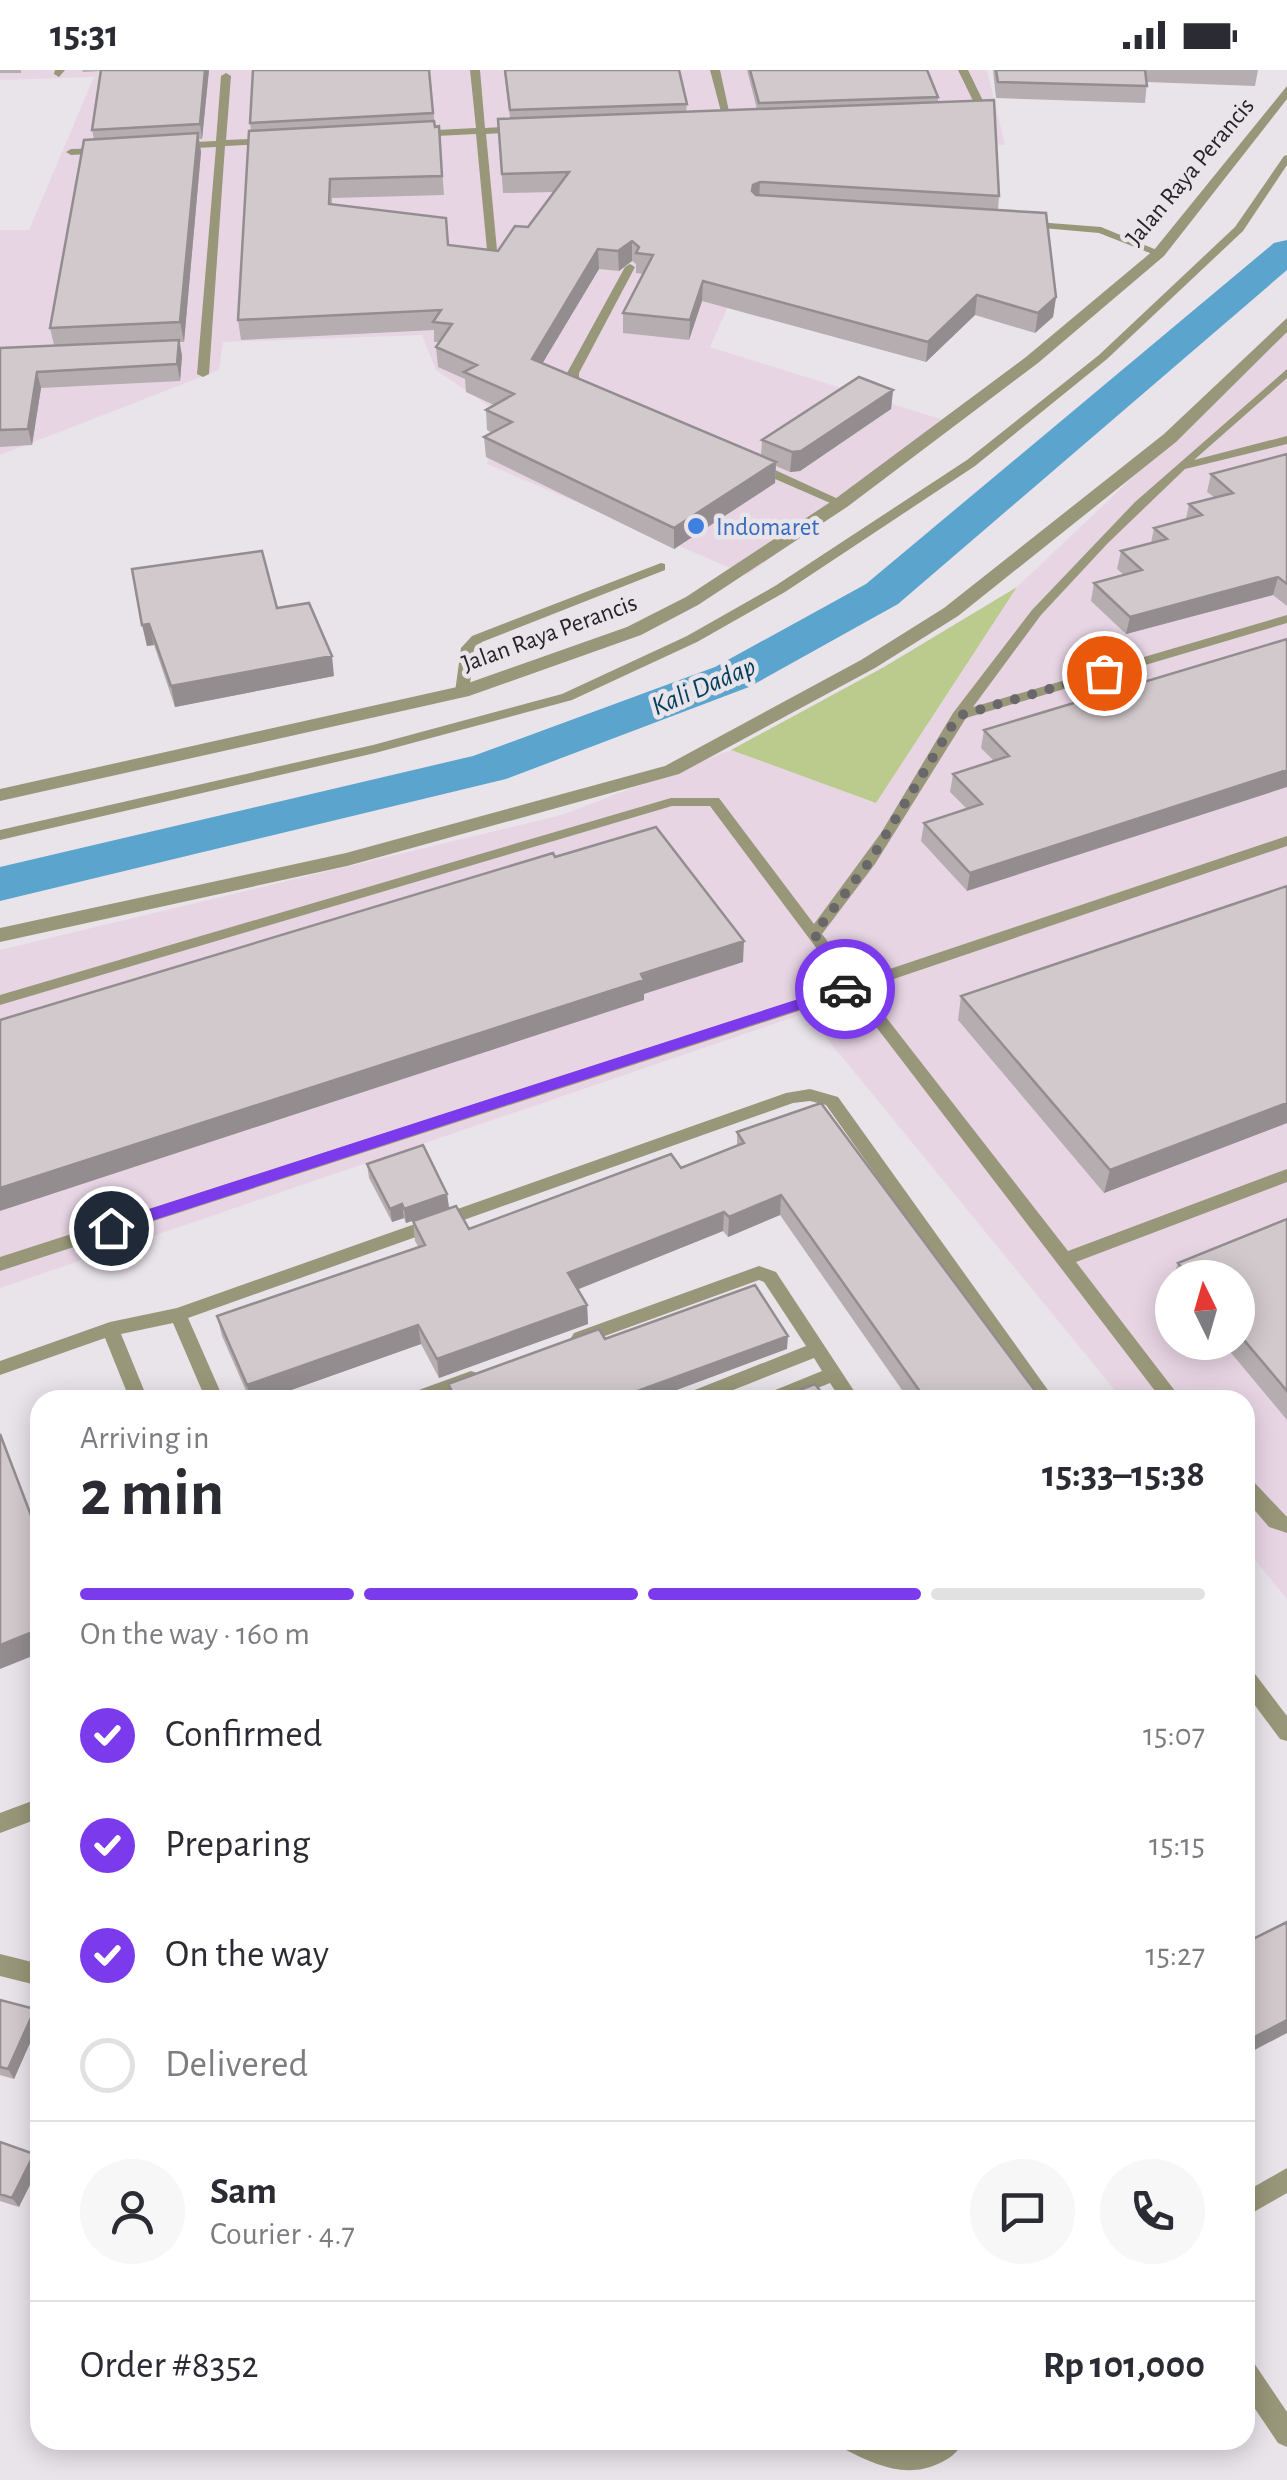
<!DOCTYPE html>
<html lang="en">
<head>
<meta charset="utf-8">
<style>
	body { margin:0; font-family:"Alegreya Sans",sans-serif; background:#f7f7f7; color:#2b2b33; height:100vh; display:flex; flex-direction:column; font-size:38px; white-space:nowrap }
	* { box-sizing:border-box; margin:0 }
	p { font-size:32px; color:#7c7c81 }
	.icon { flex:none; width:55px; height:55px; fill:none; stroke:currentColor; stroke-width:2; stroke-linecap:round; stroke-linejoin:round }
	.map { position:relative; flex:1; overflow:hidden }
	.side { position:absolute; left:30px; top:1320px; width:1225px; height:1060px; display:flex; flex-direction:column; background:#fff; border-radius:30px; box-shadow:0 5px 25px #0003 }
	.side>* { flex:none }
	.needle { width:65px; rotate:355deg }
	.fabs { position:absolute; left:1155px; top:1190px; display:grid; gap:20px }
	.fabs a { display:grid; place-items:center; width:100px; height:100px; border-radius:50%; background:#fff; box-shadow:0 5px 25px #0003; font-size:50px }
	.pin { position:absolute; display:grid; place-items:center; width:85px; height:85px; color:#fff; margin:-42px; border:5px solid #fff; border-radius:50%; box-shadow:0 2px 10px #0007 }
	.courier { position:absolute; display:grid; place-items:center; width:100px; height:100px; margin:-50px; border:8px solid #7c3aed; border-radius:50%; background:#fff; color:#222; box-shadow:0 2px 12px #0007 }
	.headline em { font-style:normal; font-weight:700 }
	.headline div { display:flex; flex-direction:column-reverse }
	.headline { display:flex; align-items:center; justify-content:space-between; height:170px; padding:0 50px }
	h1 { font-size:65px; font-weight:700; line-height:75px }
	.bar { display:grid; grid-template-columns:repeat(4,1fr); gap:15px 10px; align-content:center; height:120px; padding:0 50px }
	.bar i { height:12px; border-radius:8px; background:#e1e1e2 }
	.bar .selected { background:#7c3aed }
	.bar p { grid-column:span 4 }
	.line { display:flex; align-items:center; gap:25px; padding:0 50px; border-top:2px solid #e1e1e2 }
	.line div { flex:1 }
	.round { display:grid; place-items:center; flex:none; width:105px; height:105px; border-radius:52px; background:#f7f7f7 }
	ol { padding:0 50px; list-style:none }
	li { display:flex; align-items:center; gap:30px; height:110px }
	li p { margin-inline-start:auto }
	li .icon { padding:10px; border-radius:50%; background:#7c3aed; color:#fff; stroke-width:4 }
	li:last-child { color:#7c7c81 }
	li i { width:55px; height:55px; border:5px solid #e1e1e2; border-radius:50% }
	.status { display:flex; justify-content:space-between; align-items:center; height:70px; padding:0 50px; background:#fff; direction:ltr }
	.status svg { height:28px; fill:currentColor }
	.map>svg:first-child { display:block }
</style>
</head>
<body>
<div class="status"><b>15:31</b><svg viewBox="0 0 49 12"><path d="M0 12V9h3v3zM5 12V6h3v6zM10 12V3h3v9zM15 12V0h3v12zM26 1h20v11H26zM47 4h2v5h-2z"/></svg></div>
<div class="map">
<svg width="1287" height="2410" viewBox="0 0 1287 2410">
	<rect width="100%" height="100%" fill="#e9e3ea"/>
	<!-- industrial -->
	<path fill="#e8d5e4" fill-rule="evenodd" d="M0 0H987L1005 75 718 61 749 189 710 277 956 354 747 505 487 394 499 343 436 300 422 265 223 272 219 300 0 385V160H29L94 7 0 10Z
		M1287 261V1529L1245 1478V1330H1123L806 943 0 1218V880L562 745 731 680 876 733 1017 517ZM1172 1208H1238V1272H1172Z"/>
	<!-- green -->
	<path fill="#bbcb8e" d="M1017 517 876 733 731 680 884 597Z"/>
	<g fill="none" stroke-linecap="round" stroke-linejoin="round">
		<!-- river -->
		<path fill="#5ba4cd" fill-rule="evenodd" d="M1287 170V200L898 534 749 617 506 709 0 831V797L473 686 715 597 866 514 1274 173Z"/>
		<!-- service -->
		<path fill="#989779" fill-rule="evenodd" d="M55 0H65L59 7 54 4Z
			M470 0H480L485 58 520 56 525 59 520 62 486 64 497 180 492 183 487 180 476 64 416 67 411 64 416 61 476 58Z
			M710 0H720L732 55 724 53Z
			M958 0H968L986 37 982 47 971 49 966 46 975 43 976 37Z
			M226 3 231 6 226 70 270 68 275 71 270 74 225 76 209 304 203 307 197 304 216 77 176 79 171 76 176 73 216 71 221 6Z
			M109 78V82L106 83 71 85 66 82 71 79Z
			M1287 85V95L1243 161 1107 289 975 396 785 522 697 572 572 630 375 683 0 770V760L373 675 562 624 687 566 775 516 967 390 1099 285 1235 157 1284 86Z
			M1024 151 1101 157 1164 183 1155 185 1099 163 1020 156V152Z
			M630 194 635 197 579 303V311L591 321 581 323 567 312V303L625 197Z
			M1287 299V308L1194 390 1287 366V374L1185 399 1108 473 1041 545 973 637 1287 545V553L966 648 875 794 822 864 857 910 1287 766V776L864 919 1068 1181 1287 1099V1112L1076 1192 1182 1330H1162L851 924 0 1201V1187L844 915 710 736H672L0 935V925L671 728H719L814 854 881 763 953 643 1032 540 1135 432Z
			M752 393H760L847 433 837 436 752 399Z
			M661 493 665 494V500L482 572 474 579 469 622 462 626 455 622 461 578 472 566Z
			M810 1019 838 1027 1055 1330H1036L826 1035 810 1031 793 1033 188 1248 224 1330H206L173 1253 121 1264 148 1330H130L105 1268 0 1305V1291L110 1252 177 1238 786 1023Z
			M759 1196 776 1202 860 1330H841L830 1313 788 1330H760L763 1325 822 1301 814 1288 708 1330H679L682 1325 806 1276 764 1212 759 1210 580 1275 574 1273 571 1268 574 1263Z
			M471 1301 477 1303 480 1308 477 1313 432 1330H402L405 1325Z
			M1245 1408 1252 1410 1287 1447V1463L1269 1457 1245 1429Z
			M1245 1597 1252 1600 1287 1646V1671L1280 1669 1245 1622Z
			M40 1728V1748L0 1763V1743Z
			M0 1884 40 1894V1916L0 1906Z
			M1287 2098V2123L1245 2147V2122Z
			M1245 2289 1254 2293 1287 2342V2377L1278 2373 1245 2324Z
			M840 2370H881L915 2376 931 2370H964C959 2381 952 2387 942 2392 907 2410 876 2395 844 2379Z"/>
		<!-- minor -->
		<path fill="#989779" fill-rule="evenodd" d="M1287 248V262L1176 372 958 546 875 598 679 704 347 796 0 872V858L346 783 665 696 861 590 944 538 1164 364Z"/>
		<!-- tertiary -->
		<path fill="#989779" fill-rule="evenodd" d="M1287 16V29L1164 186 1038 293 847 437 698 535 641 565 469 626 0 731V719L457 617 627 557 686 527 835 429 1026 287 1154 180Z"/>
	</g>
	<!-- wall -->
	<path fill="#b5adaf" d="M0 0H21V3H0Z
		M82 0H209L202 69H199L201 82 184 272H180L182 286 180 311 41 318 32 375 0 377V278L54 275 50 258 94 69 92 60 101 1 83 2Z
		M429 0 435 57 439 56 444 125 332 128V134L448 175 498 181 528 157 554 122 503 123 498 49 510 48 504 0H679L687 34 686 42 757 39 747 0H927L938 27V32L999 126 998 140 1056 227 1053 247 1035 263 975 245 926 292 702 231 689 270 623 263V243L644 204 636 203V194L632 191 619 201 599 199 542 294 761 386 762 370 893 320 891 339 800 401 790 402 776 396 775 413 674 479 486 387 484 367 492 363 487 360 486 340 494 335 466 322 465 309 438 297 436 277 440 272H434V260L241 270 238 250 251 61 250 53Z
		M993 0H1258L1255 16 1147 12 1145 33 996 28Z
		M1287 384V536L1273 525 1126 564 1091 531 1094 513 1124 505 1117 499 1121 481 1151 473 1154 458 1186 449 1189 434 1214 427 1207 422 1211 404Z
		M132 499 277 538 334 606 175 637 154 575 147 576Z
		M1287 569 967 821 921 771 924 753 967 739 950 722 953 704 994 691 981 678 984 660Z
		M1287 816V1053L1104 1123 958 950 961 926Z
		M737 1062 1042 1330H909L780 1145 728 1167 723 1161 578 1219 587 1235 588 1254 439 1308 421 1274 263 1330H250L222 1266 217 1246 419 1178 415 1171 413 1151 469 1159 681 1098 737 1076Z
		M367 1094 447 1124 449 1138 406 1153 404 1148 392 1152 369 1108Z
		M1287 1149V1350L1222 1272H1238V1208H1173L1178 1193Z
		M0 1930 40 1948 14 2009 0 2005Z
		M0 2072 19 2137 0 2131Z"/>
	<!-- shaded-wall -->
	<path fill="#938d8f" d="M205 0H209L202 69 200 54Z
		M198 63 201 82 184 272 180 252Z
		M760 112 759 131 752 134 753 115Z
		M632 171V191L619 201 618 181Z
		M598 179 599 199 533 309 532 289Z
		M703 211 702 231 689 270 690 250Z
		M977 225 975 245 926 292 928 272Z
		M1056 227 1053 247 1035 263 1038 243Z
		M179 270 182 286 180 311 177 294Z
		M37 302 41 318 32 375 28 359Z
		M893 320 891 339 800 401 790 402 792 382Z
		M776 392 775 413 674 479V458Z
		M1278 507 1273 525 1126 564 1130 547Z
		M149 554 154 575 147 576 142 555Z
		M332 586 334 606 175 637 171 616Z
		M1287 700V717L967 821 970 803Z
		M744 871 743 892 644 924V930L0 1141V1118Z
		M1287 1033V1053L1104 1123 1110 1100Z
		M447 1124 449 1138 406 1153 404 1139Z
		M781 1125 780 1145 728 1167 729 1147Z
		M402 1134 404 1148 392 1152 390 1139Z
		M724 1142 723 1161 569 1223 568 1203Z
		M587 1235 588 1254 439 1308 437 1289Z
		M418 1255 421 1274 263 1330H250L247 1315Z
		M788 1266 787 1279 650 1330H613Z
		M40 1559V1583L0 1599V1575Z
		M35 1939 40 1951 14 2009 8 1999Z
		M1287 1950V1963L1245 1985V1972Z
		M34 2084 40 2095 19 2137 12 2128Z"/>
	<!-- building -->
	<path fill="#d2c9cc" stroke="#938d8f" stroke-width="2.5" d="M101 0H205L200 54 92 60Z
		M253 0H429L433 43 250 53Z
		M505 0H679L687 34 510 40Z
		M750 0H927L938 27 759 33Z
		M996 0H1145L1147 16 998 12Z
		M994 30 999 126 760 112 753 115 752 121 756 125 1046 143 1056 227 1038 243 977 225 928 272 703 211 690 250 623 243 653 185 636 183 639 177 632 171 618 181 598 179 532 289 776 392 674 458 484 367 512 352 486 340 514 324 464 302 477 295 436 277 452 254 433 252 441 240 238 250 249 61 434 51 435 57 439 56 442 106 330 109 329 134 446 148 448 175 498 181 515 156 528 157 569 102 502 104 498 49Z
		M198 63 180 252 50 258 84 70Z
		M179 270 177 294 37 302 28 359 0 360V278Z
		M859 307 893 320 801 381 792 382 762 370Z
		M1287 384V514L1278 507 1130 547 1094 513 1142 500 1121 481 1167 469 1154 458 1202 445 1189 434 1233 423 1211 404Z
		M262 481 277 538 309 533 332 586 171 616 149 554 142 555 132 499Z
		M1287 569V700L970 803 924 753 982 734 953 704 1009 686 984 660Z
		M656 757 744 871 641 904 644 910 0 1118V950L553 783 555 787Z
		M1287 816V1033L1110 1100 961 926Z
		M821 1033 1042 1330H926L781 1125 729 1147 724 1142 568 1203 587 1235 437 1289 418 1255 247 1315 217 1246 425 1175 413 1151 456 1136 469 1159 671 1084 681 1098 744 1073 737 1062Z
		M423 1075 447 1124 404 1139 402 1134 390 1139 367 1094Z
		M1287 1149V1321L1238 1263V1208H1190L1178 1193Z
		M755 1215 788 1266 613 1330H435L453 1323 448 1314 599 1259 605 1269Z
		M815 1314 827 1330H774Z
		M0 1364 40 1469V1559L0 1575Z
		M1287 1852V1950L1245 1972V1873Z
		M0 1930 35 1939 8 1999 0 1997Z
		M0 2072 34 2084 12 2128 0 2124Z"/>
	<!-- route -->
	<path fill="#7c3aed" d="M845 914 852 919 850 923 117 1162 111 1163 103 1158 106 1153Z"/>
	<g fill="none" stroke-linecap="round" stroke-linejoin="round">
		<!-- done -->
		<path stroke="#6a676b" stroke-width="10" stroke-dasharray="0 18" d="M845 919 854 916 814 864 870 791 958 646 1104 603"/>
	</g>
	<!-- markers -->
	<circle fill="#3f7fe0" stroke="#e9e3ea" stroke-width="4" cx="696" cy="456" r="10"/>
	<g text-anchor="middle" stroke-width="9" stroke-linejoin="round" paint-order="stroke">
		<!-- far-street labels -->
		<g font-size="25" fill="#262426" stroke="#e9e3ea">
			<text transform="translate(1189 101) rotate(-50)" y="9">Jalan Raya Perancis</text>
			<text transform="translate(549 562) rotate(-20)" y="9">Jalan Raya Perancis</text>
		</g>
		<!-- far-shop labels -->
		<g font-size="25" fill="#366cbe" stroke="#e9e3ea" text-anchor="start">
			<text x="716" y="465">Indomaret</text>
		</g>
		<!-- far-water labels -->
		<g font-size="28" font-style="italic" fill="#003f5b" stroke="#e9e3ea">
			<text transform="translate(703 615) rotate(-23)" y="10">Kali Dadap</text>
		</g>
	</g>
</svg>
<div class="fabs">
<a><svg class="needle" viewBox="-14 -14 28 28"><path d="M0-13l5 13h-10z" fill="#e53935"/><path d="M0 13l5-13h-10z" fill="#7c7c81"/></svg></a>
</div>
<div class="pin" style="left:1104px;top:603px;background:#ea580c"><svg class="icon" aria-label="bag" viewBox="0 0 24 24"><path d="M5 8h14l-1 12H6zM9 8a3 3 0 0 1 6 0"/></svg></div>
<div class="pin" style="left:111px;top:1158px;background:#1f2937"><svg class="icon" aria-label="home" viewBox="0 0 24 24"><path d="M3 11l9-7 9 7M6 9v11h12V9"/></svg></div>
<div class="courier" style="left:845px;top:919px"><svg class="icon" aria-label="car" viewBox="0 0 24 24"><path d="M5 17H2v-5l4-1 3-4h7l3 4 3 1v5h-3M9 17h6M6 11h13"/><circle cx="7" cy="17" r="2"/><circle cx="17" cy="17" r="2"/></svg></div>
<section class="side">
<div class="headline"><div><h1>2 min</h1><p>Arriving in</p></div><em>15:33–15:38</em></div>
<div class="bar"><i class="selected"></i><i class="selected"></i><i class="selected"></i><i></i><p>On the way · 160 m</p></div>
<ol>
<li><svg class="icon" aria-label="check" viewBox="0 0 24 24"><path d="M5 12l5 5 9-10"/></svg>Confirmed<p>15:07</p></li>
<li><svg class="icon" aria-label="check" viewBox="0 0 24 24"><path d="M5 12l5 5 9-10"/></svg>Preparing<p>15:15</p></li>
<li><svg class="icon" aria-label="check" viewBox="0 0 24 24"><path d="M5 12l5 5 9-10"/></svg>On the way<p>15:27</p></li>
<li><i></i>Delivered</li>
</ol>
<div class="line" style="height:180px"><a class="round"><svg class="icon" aria-label="person" viewBox="0 0 24 24"><circle cx="12" cy="8" r="4"/><path d="M4 21q1-7 8-7t8 7"/></svg></a><div><b>Sam</b><p>Courier · 4.7</p></div><a class="round"><svg class="icon" aria-label="chat" viewBox="0 0 24 24"><path d="M4 5h16v11H9l-5 4z"/></svg></a><a class="round"><svg class="icon" aria-label="phone" viewBox="0 0 24 24"><path d="M5 4h4l2 5-3 2q2 4 5 5l2-3 5 2v4C11 20 4 13 5 4z"/></svg></a></div>
<div class="line" style="height:130px"><div>Order #8352</div><b>Rp 101,000</b></div>
</section>
</div>
</body>
</html>
